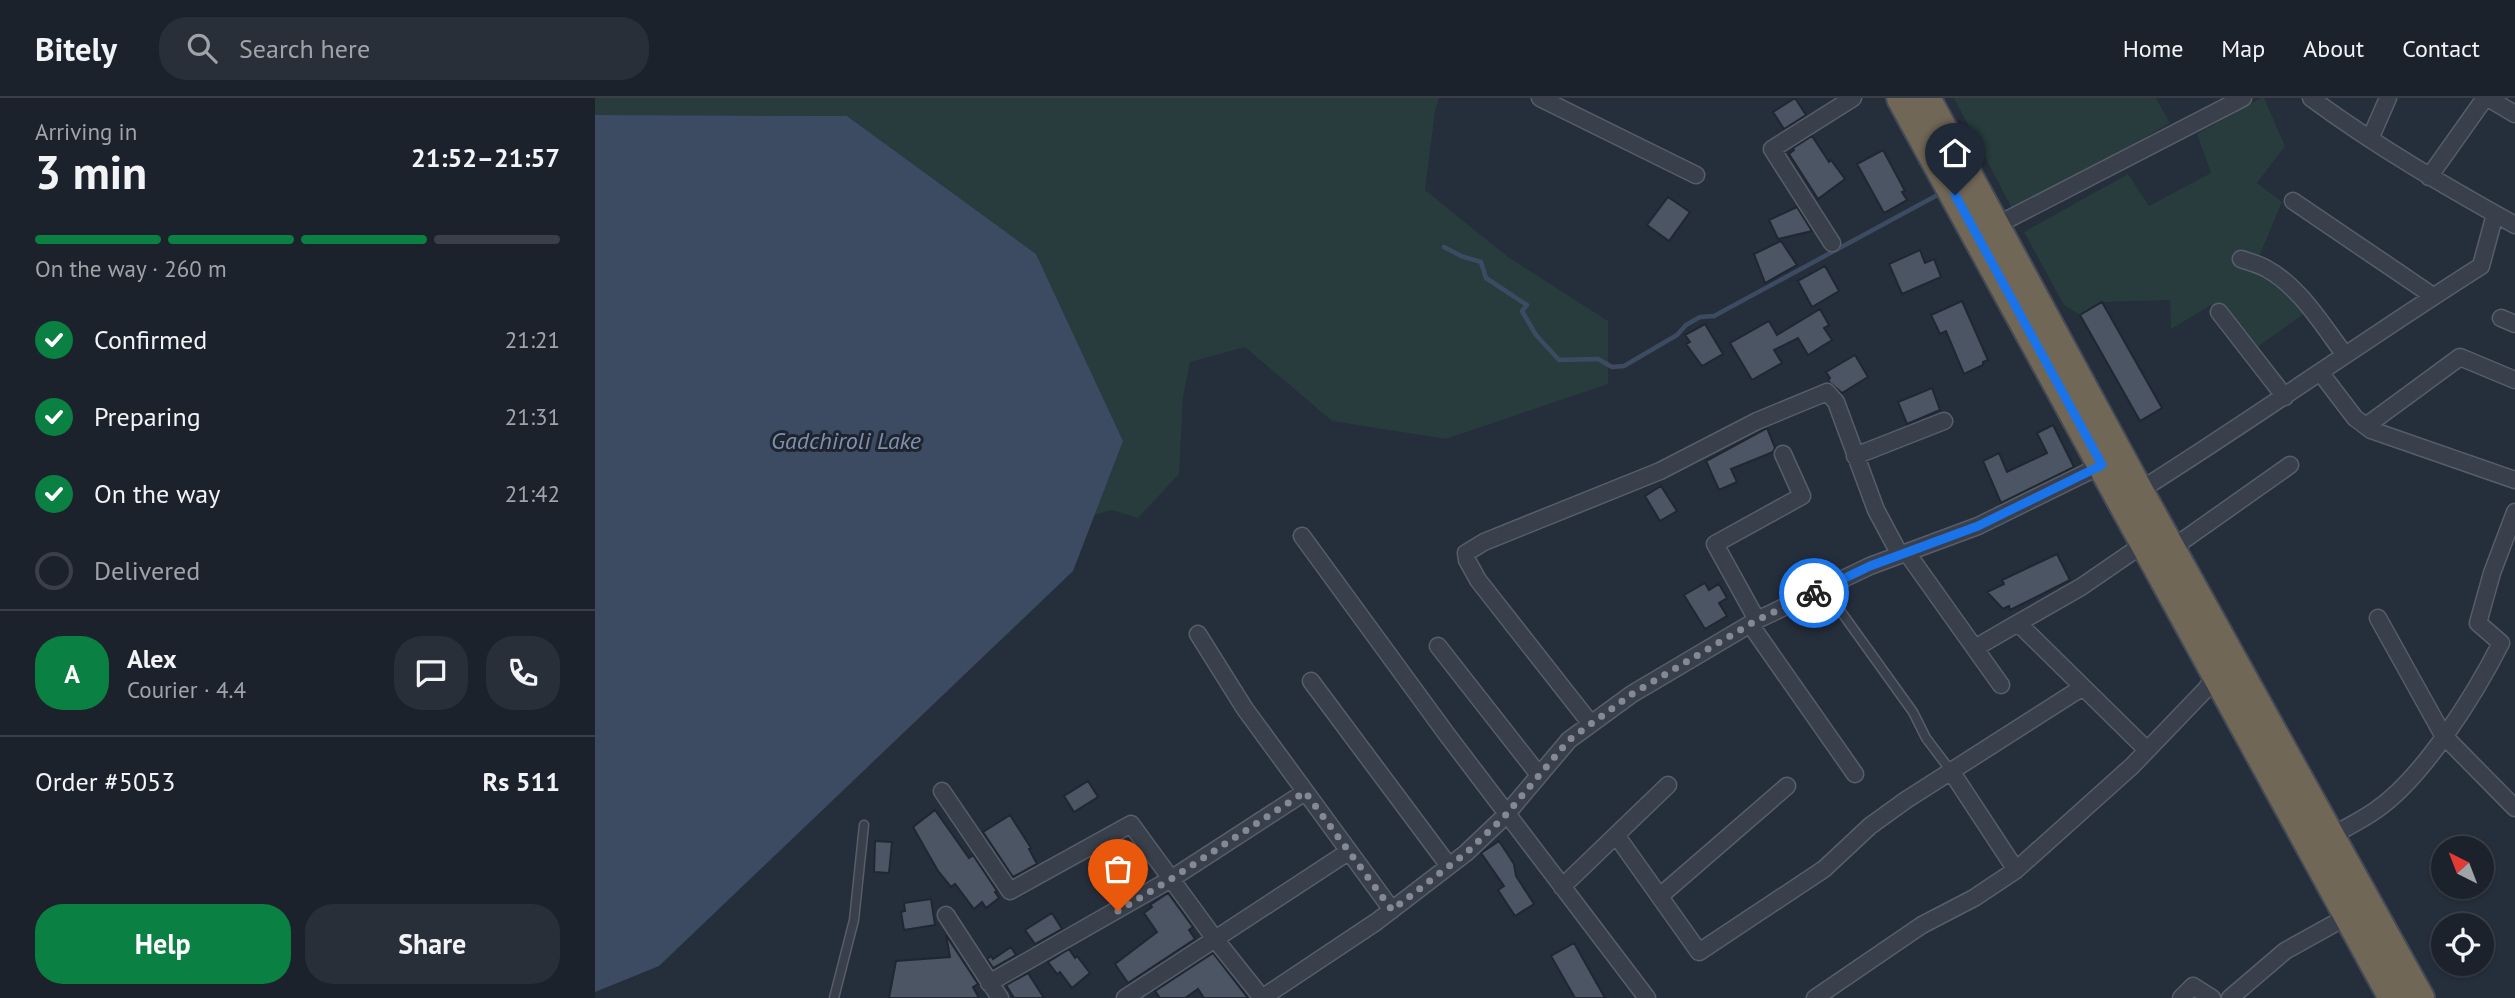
<!DOCTYPE html>
<html lang="en">
<head>
<meta charset="utf-8">
<style>
	body { margin:0; font-family:"PT Sans",sans-serif; background:#292f38; color:#f1f3f6; height:100vh; display:flex; flex-direction:column; font-size:26px; white-space:nowrap }
	* { box-sizing:border-box; margin:0 }
	p { font-size:23px; color:#a0a4a9 }
	.icon { flex:none; width:38px; height:38px; fill:none; stroke:currentColor; stroke-width:2; stroke-linecap:round; stroke-linejoin:round }
	.map { position:relative; flex:1; overflow:hidden }
	.drawer { display:flex; flex-direction:column; background:#1c222c; width:595px }
	.drawer>* { flex:none }
	.needle { width:46px; rotate:318deg }
	.controls { position:absolute; left:1836px; top:738px; display:grid; gap:14px }
	.controls a { display:grid; place-items:center; width:63px; height:63px; border-radius:50%; background:#1c222c; box-shadow:0 2px 5px #0004,0 0 0 2px #3a3f48; font-size:35px }
	.pin { position:absolute; display:grid; place-items:center; width:60px; height:60px; color:#fff; margin:-72px -30px; border-radius:50% 50% 50% 0; rotate:-45deg; box-shadow:0 0 7px #0007 }
	.pin .icon { rotate:45deg }
	.courier { position:absolute; display:grid; place-items:center; width:70px; height:70px; margin:-35px; border:5px solid #1a73e8; border-radius:50%; background:#fff; color:#222; box-shadow:0 2px 9px #0007 }
	.headline em { font-style:normal; font-weight:700 }
	.headline div { display:flex; flex-direction:column-reverse }
	.headline { display:flex; align-items:center; justify-content:space-between; height:119px; padding:0 35px }
	h1 { font-size:46px; font-weight:700; line-height:52px }
	.bar { display:grid; grid-template-columns:repeat(4,1fr); gap:10px 7px; align-content:center; height:84px; padding:0 35px }
	.bar i { height:9px; border-radius:5px; background:#3a3f48 }
	.bar .active { background:#0b8043 }
	.bar p { grid-column:span 4 }
	.line { display:flex; align-items:center; gap:18px; padding:0 35px; border-top:2px solid #3a3f48 }
	.line div { flex:1 }
	.round { display:grid; place-items:center; flex:none; width:74px; height:74px; border-radius:28px; background:#292f38 }
	ol { padding:0 35px; list-style:none }
	li { display:flex; align-items:center; gap:21px; height:77px }
	li p { margin-inline-start:auto }
	li .icon { padding:7px; border-radius:50%; background:#0b8043; color:#fff; stroke-width:4 }
	li:last-child { color:#a0a4a9 }
	li i { width:38px; height:38px; border:4px solid #3a3f48; border-radius:50% }
	.cta { display:flex; gap:14px; margin-top:auto; padding:14px 35px }
	.cta a { flex:1; height:80px; border-radius:28px; background:#0b8043; color:#fff; font-size:28px; font-weight:700; line-height:80px; text-align:center }
	.cta a+a { background:#292f38; color:#f1f3f6 }
	header { display:flex; align-items:center; gap:42px; box-sizing:border-box; height:98px; padding:0 35px; background:#1c222c; border-bottom:2px solid #3a3f48 }
	header strong { font-size:33px }
	nav { display:flex; gap:38px; margin-inline-start:auto; font-size:24px }
	.search { width:490px; height:63px; background:#292f38; display:flex; align-items:center; gap:18px; box-sizing:border-box; padding:0 24px; border-radius:28px; color:#a0a4a9; font-size:26px }
	main { display:flex; flex:1; min-height:0 }
	.map>svg:first-child { display:block }
</style>
</head>
<body>
<header>
<strong>Bitely</strong>
<div class="search"><svg class="icon" aria-label="search" viewBox="0 0 24 24"><circle cx="10" cy="10" r="6"/><path d="M15 15l6 6"/></svg>Search here</div>
<nav><a>Home</a><a>Map</a><a>About</a><a>Contact</a></nav>
</header>
<main>
<section class="drawer">
<div class="headline"><div><h1>3 min</h1><p>Arriving in</p></div><em>21:52–21:57</em></div>
<div class="bar"><i class="active"></i><i class="active"></i><i class="active"></i><i></i><p>On the way · 260 m</p></div>
<ol>
<li><svg class="icon" aria-label="check" viewBox="0 0 24 24"><path d="M5 12l5 5 9-10"/></svg>Confirmed<p>21:21</p></li>
<li><svg class="icon" aria-label="check" viewBox="0 0 24 24"><path d="M5 12l5 5 9-10"/></svg>Preparing<p>21:31</p></li>
<li><svg class="icon" aria-label="check" viewBox="0 0 24 24"><path d="M5 12l5 5 9-10"/></svg>On the way<p>21:42</p></li>
<li><i></i>Delivered</li>
</ol>
<div class="line" style="height:126px"><b class="round" style="background:#0b8043;color:#fff">A</b><div><b>Alex</b><p>Courier · 4.4</p></div><a class="round"><svg class="icon" aria-label="chat" viewBox="0 0 24 24"><path d="M4 5h16v11H9l-5 4z"/></svg></a><a class="round"><svg class="icon" aria-label="phone" viewBox="0 0 24 24"><path d="M5 4h4l2 5-3 2q2 4 5 5l2-3 5 2v4C11 20 4 13 5 4z"/></svg></a></div>
<div class="line" style="height:91px"><div>Order #5053</div><b>Rs 511</b></div>
<div class="cta"><a>Help</a><a>Share</a></div>
</section>
<div class="map">
<svg width="1920" height="900" viewBox="0 0 1920 900">
	<rect width="100%" height="100%" fill="#252e3b"/>
	<!-- green -->
	<path fill="#283b3d" d="M0 0H844L840 13 830 92 913 159 1013 223V286L851 341 737 323 650 249 595 264 588 299 584 376 543 420 517 412 499 417 528 343 441 156 252 18 0 17Z
		M1359 0H1561L1575 25 1419 114Z
		M1666 0H1669L1690 48 1662 85 1687 104 1663 161 1677 181 1710 215 1661 250 1633 215 1616 207 1576 231 1575 202 1507 204 1485 217 1469 207 1429 134 1533 76 1554 108 1616 75 1602 36Z"/>
	<!-- water -->
	<path fill="#3d4b62" d="M0 17 252 18 441 156 528 343 478 473 64 868 0 894Z"/>
	<g fill="none" stroke-linecap="round" stroke-linejoin="round">
		<!-- stream -->
		<path stroke="#3d4b62" stroke-width="4.5" d="M849 149 866 158 886 164 891 180 932 207 927 213 941 237 964 262 1003 261 1017 269 1029 268 1082 237 1091 227 1105 219 1119 218 1348 94"/>
	</g>
	<!-- building -->
	<path fill="#4c5563" stroke="#202732" stroke-width="2" d="M1200 0 1211 17 1189 31 1178 14Z
		M1217 38 1234 64 1236 62 1250 81 1223 101 1194 56 1199 52 1198 50Z
		M1288 52 1310 93 1307 94 1312 102 1289 115 1262 66Z
		M1073 99 1095 114 1074 143 1052 127Z
		M1202 109 1217 133 1183 141 1174 122Z
		M1186 143 1202 167 1170 185 1159 156Z
		M1325 152 1330 165 1339 161 1346 179 1307 196 1294 166Z
		M1230 168 1244 193 1217 209 1203 183Z
		M1367 203 1393 262 1388 264V267L1369 276 1351 233 1345 236 1336 217Z
		M1507 204 1567 310 1545 323 1485 217Z
		M1225 211 1234 227 1229 230 1237 242 1213 257 1203 240 1179 252 1187 265 1157 282 1135 245 1174 223 1182 237Z
		M1110 226 1128 256 1107 268 1091 246 1095 244 1090 237Z
		M1260 257 1273 279 1247 295 1234 284 1233 282 1235 280 1231 274Z
		M1337 290 1345 312 1312 326 1303 304Z
		M1458 327 1479 369 1406 405 1388 363 1404 355 1412 374 1452 355 1442 335Z
		M1172 330 1180 350 1178 354 1136 371 1142 384 1124 392 1111 363Z
		M1066 388 1082 413 1065 423 1050 398Z
		M1462 456 1475 482 1415 512 1414 508 1408 511 1392 494 1409 486 1407 482Z
		M1110 485 1114 492 1124 486 1132 500 1124 505 1132 518 1110 531 1089 497Z
		M493 683 503 699 479 714 469 698Z
		M340 712 374 760 378 757 402 793 400 794 404 800 391 810 387 804 379 811 360 786 356 789 343 773 318 729Z
		M415 717 436 750 434 751 442 766 418 779 388 734Z
		M280 743 297 744 294 775 279 774Z
		M904 743 919 766 921 778 939 806 920 818 903 792 909 788 886 755Z
		M573 795 598 829 594 832 600 841 533 885 520 866 562 834 549 815 557 809 555 807Z
		M336 801 340 827 309 832 306 814 310 813 309 805Z
		M457 815 467 831 440 846 430 832Z
		M351 837 383 886 378 889 384 900H294L301 863 355 859Z
		M979 845 1010 900H980L956 858Z
		M416 849 421 857 398 870 392 861 396 858 398 861Z
		M474 851 480 860 482 858 495 875 477 890 465 874 462 876 453 864Z
		M618 855 653 900H609L603 891 590 900H565L560 893Z
		M433 875 449 900H419L411 887Z"/>
	<g fill="none" stroke-linecap="round" stroke-linejoin="round">
		<!-- lane casing -->
		<g stroke="#575e69" stroke-width="11">
			<path id="lane" d="M1229 490 1318 614 1331 640 1356 673
				M239 900 259 822 269 727"/>
		</g>
		<!-- street casing -->
		<g stroke="#575e69" stroke-width="19">
			<path id="street" d="M945 0 1101 77
				M1716 0C1781 48 1850 88 1920 127
				M1893 0 1920 16
				M1775 41 1793 0
				M1834 79 1890 0
				M1698 103 1838 198
				M1400 128 1648 0
				M1237 145 1177 51 1258 0
				M1646 161C1654 164 1664 166 1672 171 1705 189 1728 228 1750 257
				M1624 214 1690 299
				M1906 220 1920 226
				M1725 274 1760 320 1776 332 1920 382
				M1771 328 1865 259 1920 282
				M1260 358 1349 323
				M1544 393C1660 320 1771 241 1886 168L1900 116
				M707 438 853 638 1052 900
				M1550 445 1486 489 1423 525 1552 652
				M1576 451 1695 367
				M1312 455 1406 587
				M1783 520 1848 637 1920 710
				M1162 522 1120 446 1207 398 1188 356
				M1155 526 1260 676
				M603 536 650 611 797 812
				M843 548 944 677
				M1380 550 1423 525
				M716 583 854 768
				M996 626 883 482 872 462 871 455 889 444 1065 373 1162 323 1232 294 1241 304 1281 412 1305 457
				M1356 673 1421 772
				M347 693 415 793 536 726 620 841 667 900
				M1021 737 1104 854 1229 771 1275 728 1311 702 1488 589
				M1735 739C1750 730 1767 722 1781 712 1829 679 1880 596 1906 545L1883 525 1897 475 1920 414
				M967 789 1073 687
				M1065 798 1192 688
				M351 817 405 900
				M394 885 576 781 710 694
				M530 900 753 754
				M667 900 781 824 871 755 909 719 974 642 1037 596 1162 522 1275 468 1383 428 1507 367
				M1220 900 1327 827 1379 800 1421 772 1537 668 1611 591 1621 577
				M1586 900 1598 888 1617 900
				M1635 900 1690 853 1753 818"/>
		</g>
		<!-- highway casing -->
		<g stroke="#444b56" stroke-width="32">
			<path id="highway" d="M1306 0 1798 900
				M1331 0 1544 393 1825 900"/>
		</g>
		<!-- lane -->
		<use href="#lane" stroke="#39404b" stroke-width="8"/>
		<!-- street -->
		<use href="#street" stroke="#39404b" stroke-width="16"/>
		<!-- highway -->
		<use href="#highway" stroke="#706757" stroke-width="28"/>
	</g>
	<g fill="none" stroke-linecap="round" stroke-linejoin="round">
		<!-- done -->
		<path stroke="#838a95" stroke-width="7" stroke-dasharray="0 12.6" d="M523 813 576 781 710 694 797 812 871 755 909 719 974 642 1037 596 1162 522 1219 495"/>
		<!-- route -->
		<path stroke="#1a73e8" stroke-width="9" d="M1219 495 1275 468 1383 428 1507 367 1360 97"/>
	</g>
	<g text-anchor="middle" stroke-width="6" stroke-linejoin="round" paint-order="stroke">
		<!-- water labels -->
		<g font-size="24" font-style="italic" fill="#7f90ab" stroke="#1e2530">
			<text x="251" y="351">Gadchiroli Lake</text>
		</g>
	</g>
</svg>
<div class="controls">
<a><svg class="needle" viewBox="-14 -14 28 28"><path d="M0-13l5 13h-10z" fill="#e53935"/><path d="M0 13l5-13h-10z" fill="#a0a4a9"/></svg></a>
<a><svg class="icon" aria-label="locate" viewBox="0 0 24 24"><circle cx="12" cy="12" r="6"/><path d="M12 2v4M12 18v4M2 12h4M18 12h4"/></svg></a>
</div>
<div class="pin" style="left:523px;top:813px;background:#ea580c"><svg class="icon" aria-label="bag" viewBox="0 0 24 24"><path d="M5 8h14l-1 12H6zM9 8a3 3 0 0 1 6 0"/></svg></div>
<div class="pin" style="left:1360px;top:97px;background:#1f2937"><svg class="icon" aria-label="home" viewBox="0 0 24 24"><path d="M3 11l9-7 9 7M6 9v11h12V9"/></svg></div>
<div class="courier" style="left:1219px;top:495px"><svg class="icon" aria-label="bike" viewBox="0 0 24 24"><circle cx="6" cy="16" r="4"/><circle cx="18" cy="16" r="4"/><path d="M6 16l4-8h5l3 8M10 8l3 8H6M13 5h3"/></svg></div>
</div>
</main>
</body>
</html>
